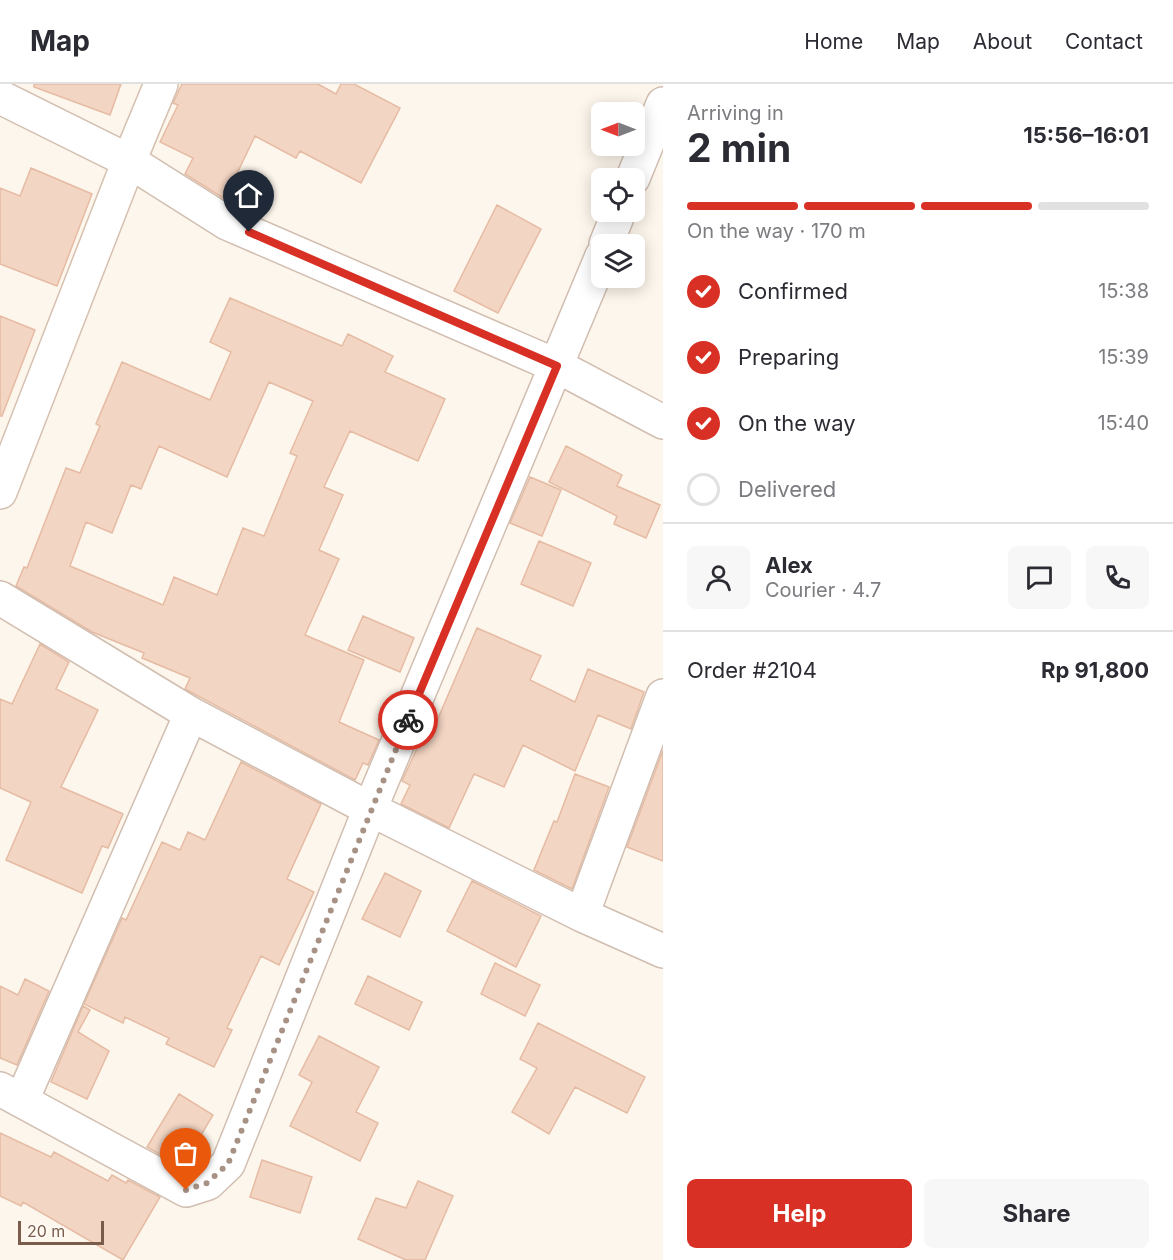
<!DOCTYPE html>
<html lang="en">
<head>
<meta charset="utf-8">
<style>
	body { margin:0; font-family:Inter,sans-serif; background:#f7f7f7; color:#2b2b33; height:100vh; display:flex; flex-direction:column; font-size:22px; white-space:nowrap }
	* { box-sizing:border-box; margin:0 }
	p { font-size:20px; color:#7c7c81 }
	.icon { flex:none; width:33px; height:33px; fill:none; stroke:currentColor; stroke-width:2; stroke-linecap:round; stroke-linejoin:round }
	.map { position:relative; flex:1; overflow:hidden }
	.side { display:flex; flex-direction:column; background:#fff; width:510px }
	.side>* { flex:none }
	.needle { width:39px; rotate:270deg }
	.fabs { position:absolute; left:591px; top:18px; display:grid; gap:12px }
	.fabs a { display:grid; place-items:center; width:54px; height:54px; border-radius:9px; background:#fff; box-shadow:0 3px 15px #0003; font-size:30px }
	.scale { position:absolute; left:18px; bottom:15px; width:86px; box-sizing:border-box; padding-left:6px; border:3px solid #7a5c4d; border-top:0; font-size:16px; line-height:21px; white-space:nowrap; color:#7a5c4d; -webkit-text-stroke:4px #fffaf3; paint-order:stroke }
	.pin { position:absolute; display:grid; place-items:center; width:51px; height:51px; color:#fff; margin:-62px -26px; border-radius:50% 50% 50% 0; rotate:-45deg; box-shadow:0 0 6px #0007 }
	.pin .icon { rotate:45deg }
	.courier { position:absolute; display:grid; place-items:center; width:60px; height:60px; margin:-30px; border:4px solid #d93025; border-radius:50%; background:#fff; color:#222; box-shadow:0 2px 8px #0007 }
	.head em { font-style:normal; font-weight:700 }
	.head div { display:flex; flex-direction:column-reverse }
	.head { display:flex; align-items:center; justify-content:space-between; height:102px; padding:0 24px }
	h1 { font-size:39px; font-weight:700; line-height:45px }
	.bar { display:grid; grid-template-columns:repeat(4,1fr); gap:9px 6px; align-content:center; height:72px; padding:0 24px }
	.bar i { height:8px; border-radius:4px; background:#e1e1e2 }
	.bar .on { background:#d93025 }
	.bar p { grid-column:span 4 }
	.line { display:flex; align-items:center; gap:15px; padding:0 24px; border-top:2px solid #e1e1e2 }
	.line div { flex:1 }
	.round { display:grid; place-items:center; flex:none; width:63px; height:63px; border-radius:9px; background:#f7f7f7 }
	ol { padding:0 24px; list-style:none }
	li { display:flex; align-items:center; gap:18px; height:66px }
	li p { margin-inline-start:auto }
	li .icon { padding:6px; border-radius:50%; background:#d93025; color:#fff; stroke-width:4 }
	li:last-child { color:#7c7c81 }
	li i { width:33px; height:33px; border:3px solid #e1e1e2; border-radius:50% }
	.cta { display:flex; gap:12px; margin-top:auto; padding:12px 24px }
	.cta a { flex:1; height:69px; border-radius:9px; background:#d93025; color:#fff; font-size:24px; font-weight:700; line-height:69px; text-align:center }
	.cta a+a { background:#f7f7f7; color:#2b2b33 }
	header { display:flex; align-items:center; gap:36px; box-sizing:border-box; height:84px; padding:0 30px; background:#fff; border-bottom:2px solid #e1e1e2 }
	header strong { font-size:28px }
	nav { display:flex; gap:33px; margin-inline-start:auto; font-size:21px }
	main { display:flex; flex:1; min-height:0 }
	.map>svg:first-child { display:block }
</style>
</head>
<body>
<header>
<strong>Map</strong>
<nav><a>Home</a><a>Map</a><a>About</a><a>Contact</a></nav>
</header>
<main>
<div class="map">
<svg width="663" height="1176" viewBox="0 0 663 1176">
	<rect width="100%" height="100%" fill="#fdf6ec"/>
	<!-- building -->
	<path fill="#f3d5c3" stroke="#e6bba3" stroke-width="1.5" fill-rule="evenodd" d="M34 0H121L110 31 34 3Z
		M182 0H318L336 10 341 0H354L400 24 361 99 300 67 296 74 255 52 233 98 260 111 251 129 236 122 185 90 193 74 160 58 178 21 173 19Z
		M31 84 92 110 57 202 0 180V104L20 112Z
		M497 121 541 145 498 229 454 207Z
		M230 214 342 262 348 250 393 272 385 288 445 315 418 377 350 347 324 403 343 411 319 466 339 475 305 551 364 576 339 638 379 656 368 681 363 679 355 696 185 605 190 594 142 574 144 569 92 548 16 502 24 483 27 484 66 384 80 389 100 342 96 340 122 278 210 316 231 268 210 258ZM269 298 313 317 290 369 297 372 264 452 243 444 217 511 174 493 163 521 70 482 86 438 112 449 131 401 141 405 159 362 227 393Z
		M0 232 35 246 2 332H0Z
		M566 362 622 391 617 402 660 421 646 454 614 440 617 432 549 398Z
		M530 393 561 406 542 452 510 439Z
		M539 457 591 479 573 522 521 500Z
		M363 532 414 554 400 588 348 566Z
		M477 544 541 572 530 596 575 618 588 585 644 608 631 645 598 631 575 687 523 661 504 703 474 690 449 744 401 720 410 701 402 697 430 636 436 639Z
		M40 560 69 578 56 605 98 626 61 703 123 730 108 764 102 762 82 809 6 776 31 718 0 704V615L12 620Z
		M663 666V777L627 763Z
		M241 678 321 720 287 795 314 808 279 881 261 872 227 944 232 946 214 983 166 960 169 954 125 933 123 939 84 920 122 834 126 836 162 758 180 766 188 748 205 756Z
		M575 690 609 703 572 805 534 786 554 737 557 738Z
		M385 789 421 807 400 853 362 835Z
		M472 797 541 832 516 883 447 847Z
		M495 879 540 901 525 932 481 910Z
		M368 892 422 918 409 946 355 920Z
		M25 895 49 907 17 981 0 974V902L18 911Z
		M83 922 90 926 78 948 109 967 87 1015 51 998Z
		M538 939 645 993 627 1029 575 1003 549 1050 512 1028 537 984 520 975Z
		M319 952 379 983 356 1028 378 1039 360 1077 290 1042 312 998 299 991Z
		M179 1010 213 1031 182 1083 147 1063Z
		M0 1049 51 1073 54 1068 108 1097 112 1091 126 1099 128 1096 160 1113 123 1176 23 1118 21 1122 0 1112Z
		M262 1076 312 1093 300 1129 250 1113Z
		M418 1097 453 1112 425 1176H406L358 1155 376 1114 406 1124Z"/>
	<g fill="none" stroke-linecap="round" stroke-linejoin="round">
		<!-- street casing -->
		<g stroke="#d1beb0" stroke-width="36">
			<path id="street" d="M0 13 129 77 227 139 557 282 663 338
				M633 94 663 20
				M606 160 619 128
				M0 514 191 630 370 725 582 831 663 867
				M582 831 663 612
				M0 1005 186 1106 208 1099 228 1080 370 725 602 172
				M22 1016 191 630"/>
		</g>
		<!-- secondary casing -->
		<g stroke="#d6c0b0" stroke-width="36">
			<path id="secondary" d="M0 408 129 77 161 0"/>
		</g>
		<!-- street -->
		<use href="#street" stroke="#fff" stroke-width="33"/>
		<!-- secondary -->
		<use href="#secondary" stroke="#fff" stroke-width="33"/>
	</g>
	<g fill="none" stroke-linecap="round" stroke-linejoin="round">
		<!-- done -->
		<path stroke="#a89285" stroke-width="6" stroke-dasharray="0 10.8" d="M186 1106 207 1099 228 1080 408 636"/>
		<!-- route -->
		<path stroke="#d93025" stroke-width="8" d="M249 148 557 282 408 636"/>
	</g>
</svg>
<div class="fabs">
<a><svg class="needle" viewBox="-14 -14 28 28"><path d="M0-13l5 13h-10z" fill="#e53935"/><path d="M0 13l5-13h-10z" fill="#7c7c81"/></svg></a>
<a><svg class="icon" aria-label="locate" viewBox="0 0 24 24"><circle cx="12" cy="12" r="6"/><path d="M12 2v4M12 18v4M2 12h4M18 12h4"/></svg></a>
<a><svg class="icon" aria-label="layers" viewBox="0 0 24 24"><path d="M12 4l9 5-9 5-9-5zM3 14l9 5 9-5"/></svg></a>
</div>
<div class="scale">20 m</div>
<div class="pin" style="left:186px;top:1106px;background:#ea580c"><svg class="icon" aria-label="bag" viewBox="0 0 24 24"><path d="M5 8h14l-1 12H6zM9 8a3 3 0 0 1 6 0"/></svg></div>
<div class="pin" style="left:249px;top:148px;background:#1f2937"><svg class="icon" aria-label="home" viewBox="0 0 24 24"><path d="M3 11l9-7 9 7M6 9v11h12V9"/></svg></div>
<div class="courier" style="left:408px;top:636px"><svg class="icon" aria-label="bike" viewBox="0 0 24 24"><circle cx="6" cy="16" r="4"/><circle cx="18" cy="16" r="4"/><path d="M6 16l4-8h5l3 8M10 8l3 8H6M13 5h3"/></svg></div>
</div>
<section class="side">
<div class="head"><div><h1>2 min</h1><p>Arriving in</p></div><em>15:56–16:01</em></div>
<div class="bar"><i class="on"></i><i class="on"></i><i class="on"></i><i></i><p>On the way · 170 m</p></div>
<ol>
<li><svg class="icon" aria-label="check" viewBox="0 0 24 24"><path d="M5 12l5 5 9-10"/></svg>Confirmed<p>15:38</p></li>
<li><svg class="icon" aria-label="check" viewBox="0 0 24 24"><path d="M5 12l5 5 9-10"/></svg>Preparing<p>15:39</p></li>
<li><svg class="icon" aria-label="check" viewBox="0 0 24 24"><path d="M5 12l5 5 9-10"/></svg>On the way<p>15:40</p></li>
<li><i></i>Delivered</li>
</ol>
<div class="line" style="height:108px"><a class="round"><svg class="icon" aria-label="person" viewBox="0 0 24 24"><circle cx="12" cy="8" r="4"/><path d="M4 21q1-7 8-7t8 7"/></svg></a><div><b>Alex</b><p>Courier · 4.7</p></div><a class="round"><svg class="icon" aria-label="chat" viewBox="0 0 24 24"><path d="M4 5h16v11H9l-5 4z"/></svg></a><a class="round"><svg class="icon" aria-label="phone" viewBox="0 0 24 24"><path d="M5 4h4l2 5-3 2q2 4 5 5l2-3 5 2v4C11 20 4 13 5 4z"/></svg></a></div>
<div class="line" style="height:78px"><div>Order #2104</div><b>Rp 91,800</b></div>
<div class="cta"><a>Help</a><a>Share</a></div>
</section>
</main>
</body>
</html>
